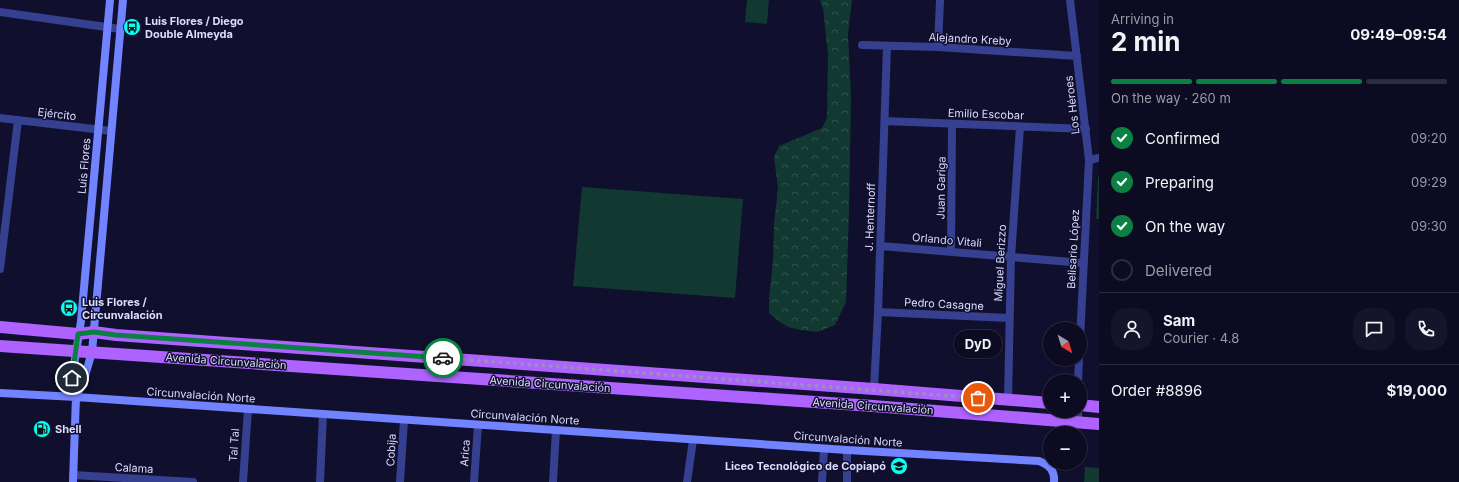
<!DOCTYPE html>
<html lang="en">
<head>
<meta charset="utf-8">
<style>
	body { margin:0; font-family:Inter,sans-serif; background:#15142a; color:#f1f3f6; height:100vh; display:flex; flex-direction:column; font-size:15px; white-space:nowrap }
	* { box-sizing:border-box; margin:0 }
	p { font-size:13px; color:#9a9ba5 }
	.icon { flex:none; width:22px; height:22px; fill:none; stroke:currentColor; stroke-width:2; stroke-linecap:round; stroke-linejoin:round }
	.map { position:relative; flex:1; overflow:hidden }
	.sheet { display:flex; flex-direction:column; background:#0c0b22; width:360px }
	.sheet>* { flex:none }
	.needle { width:26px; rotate:142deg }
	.tools { position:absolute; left:1043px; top:322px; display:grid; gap:8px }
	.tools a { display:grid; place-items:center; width:44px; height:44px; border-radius:50%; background:#0c0b22; box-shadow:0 1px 3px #0004,0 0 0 1px #2c2b40; font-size:20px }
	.pin { position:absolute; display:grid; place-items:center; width:34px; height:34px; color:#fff; margin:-17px; border:2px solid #fff; border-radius:50%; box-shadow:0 1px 4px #0007 }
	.courier { position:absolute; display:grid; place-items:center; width:40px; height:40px; margin:-20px; border:3px solid #0b8043; border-radius:50%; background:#fff; color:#222; box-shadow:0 1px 5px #0007 }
	.bubble { position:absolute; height:28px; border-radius:14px; background:#0c0b22; box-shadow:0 1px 3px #0004,0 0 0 1px #2c2b40; font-size:13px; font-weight:700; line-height:28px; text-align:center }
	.summary em { font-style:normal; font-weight:700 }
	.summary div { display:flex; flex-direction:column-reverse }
	.summary { display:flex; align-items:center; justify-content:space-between; height:68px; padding:0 12px }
	h1 { font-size:26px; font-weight:700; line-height:30px }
	.bar { display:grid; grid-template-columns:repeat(4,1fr); gap:6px 4px; align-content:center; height:48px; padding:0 12px }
	.bar i { height:5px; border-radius:3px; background:#2c2b40 }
	.bar .selected { background:#0b8043 }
	.bar p { grid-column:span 4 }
	.line { display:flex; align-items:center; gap:10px; padding:0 12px; border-top:1px solid #2c2b40 }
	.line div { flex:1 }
	.round { display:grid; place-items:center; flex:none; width:42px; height:42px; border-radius:16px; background:#15142a }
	ol { padding:0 12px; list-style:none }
	li { display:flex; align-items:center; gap:12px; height:44px }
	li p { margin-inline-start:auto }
	li .icon { padding:4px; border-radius:50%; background:#0b8043; color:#fff; stroke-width:4 }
	li:last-child { color:#9a9ba5 }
	li i { width:22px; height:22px; border:2px solid #2c2b40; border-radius:50% }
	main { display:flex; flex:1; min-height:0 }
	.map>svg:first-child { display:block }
</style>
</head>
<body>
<main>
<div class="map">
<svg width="1099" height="482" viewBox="0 0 1099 482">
	<defs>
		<pattern id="forest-crowns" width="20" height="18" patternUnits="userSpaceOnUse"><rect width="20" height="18" fill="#113831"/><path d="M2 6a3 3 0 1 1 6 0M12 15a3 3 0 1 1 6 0" fill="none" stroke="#335450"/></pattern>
	</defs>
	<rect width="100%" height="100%" fill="#100f2d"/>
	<!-- green -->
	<path fill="#113831" d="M747 0H769L767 24 745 22Z
		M1099 175V219H1096L1098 178Z
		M582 187 743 199 735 298 573 286Z
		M1085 467 1099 468V482H1084Z"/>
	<!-- forest -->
	<path fill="url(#forest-crowns)" d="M820 0H852L848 34 851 95 849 212 846 302 835 325 818 332 801 330 788 327 780 322 769 313V298L773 261 774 224 778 188 774 157 779 146 822 128 827 118 828 55 823 8Z"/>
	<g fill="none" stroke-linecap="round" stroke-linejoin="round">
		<!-- street -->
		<path stroke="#364090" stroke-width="8" d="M1070 0 1089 160 1080 339
			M0 12 120 29
			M862 45 938 47 1077 56
			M938 47 940 0
			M0 118 111 131
			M885 121 1086 129
			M1089 160 1099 158
			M881 246 1083 263
			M951 252 952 124
			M0 269 18 120
			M878 312 1009 318
			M1078 381 1079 359
			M874 389 878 312 887 46
			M1008 400 1011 257 1020 127
			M1078 422V411
			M847 450V482
			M73 475 193 482
			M243 482 248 409
			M320 482 323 414
			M400 482 404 420
			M474 482 478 425
			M553 482 556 430
			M687 482 693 440
			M822 482 824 449"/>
		<!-- secondary -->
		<path stroke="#7283ff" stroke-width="8" d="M0 393 76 397 847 450 1039 461C1049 465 1055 470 1054 482
			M76 397 84 379 92 352 123 0
			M73 482 76 397 72 378 81 321 110 0"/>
		<!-- primary -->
		<path stroke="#ae62ff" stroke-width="12" d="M0 327 78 334 94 332 116 335 874 389 1050 403
			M0 346 873 406 1099 424
			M1080 405 1099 407"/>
	</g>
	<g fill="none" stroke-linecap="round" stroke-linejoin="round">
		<!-- done -->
		<path stroke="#9494b6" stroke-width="4" stroke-dasharray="0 7.2" d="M443 358 978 398"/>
		<!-- route -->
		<path stroke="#0b8043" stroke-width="5" d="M72 378 78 334 94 332 116 335 443 358"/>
	</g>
	<!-- icons -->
	<defs>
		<g id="bus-disc" transform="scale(0.9)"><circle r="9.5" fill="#07fff4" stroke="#100f2d"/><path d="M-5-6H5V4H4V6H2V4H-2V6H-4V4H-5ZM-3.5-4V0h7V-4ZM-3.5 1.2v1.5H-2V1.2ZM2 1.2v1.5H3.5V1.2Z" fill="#111"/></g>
		<g id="fuel-disc" transform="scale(0.9)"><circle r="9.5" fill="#07fff4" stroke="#100f2d"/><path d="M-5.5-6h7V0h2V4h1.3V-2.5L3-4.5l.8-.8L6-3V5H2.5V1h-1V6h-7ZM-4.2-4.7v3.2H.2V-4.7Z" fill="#111"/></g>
		<g id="school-disc" transform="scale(0.9)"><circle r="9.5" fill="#07fff4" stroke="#100f2d"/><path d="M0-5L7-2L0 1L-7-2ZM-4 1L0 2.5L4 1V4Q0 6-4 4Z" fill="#111"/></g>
	</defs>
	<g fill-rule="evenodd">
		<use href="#bus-disc" x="132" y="27"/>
		<use href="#bus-disc" x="69" y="308"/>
		<use href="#fuel-disc" x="42" y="429"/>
		<use href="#school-disc" x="899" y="466"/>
	</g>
	<g text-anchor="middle" stroke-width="3" stroke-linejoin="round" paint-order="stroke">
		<!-- poi labels -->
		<g font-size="11" font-weight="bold" fill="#dbdcff" stroke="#100f2d" text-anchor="start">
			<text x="145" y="25">Luis Flores / Diego<tspan x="145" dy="13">Double Almeyda</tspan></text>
			<text x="82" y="306">Luis Flores /<tspan x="82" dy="13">Circunvalación</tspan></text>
			<text x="55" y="433">Shell</text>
			<text x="886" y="470" text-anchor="end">Liceo Tecnológico de Copiapó</text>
		</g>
		<!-- street labels -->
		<g font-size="11" fill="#dbdcff" stroke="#100f2d">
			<text transform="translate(970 39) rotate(3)" y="4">Alejandro Kreby</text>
			<text transform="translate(1072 105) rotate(-97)" y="4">Los Héroes</text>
			<text transform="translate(57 114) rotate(7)" y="4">Ejército</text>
			<text transform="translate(986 114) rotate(2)" y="4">Emilio Escobar</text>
			<text transform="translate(84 166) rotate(-85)" y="4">Luis Flores</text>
			<text transform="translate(941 188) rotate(-89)" y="4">Juan Gariga</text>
			<text transform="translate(870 217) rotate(-88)" y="4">J. Henternoff</text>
			<text transform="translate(947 240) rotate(5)" y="4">Orlando Vitali</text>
			<text transform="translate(1073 249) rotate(-87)" y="4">Belisario López</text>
			<text transform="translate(1000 263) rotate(-87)" y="4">Miguel Berizzo</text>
			<text transform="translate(944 304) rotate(3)" y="4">Pedro Casagne</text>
			<text transform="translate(226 361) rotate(4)" y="4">Avenida Circunvalación</text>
			<text transform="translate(550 384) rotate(4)" y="4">Avenida Circunvalación</text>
			<text transform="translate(201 395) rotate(4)" y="4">Circunvalación Norte</text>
			<text transform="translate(873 406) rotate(4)" y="4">Avenida Circunvalación</text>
			<text transform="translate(525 417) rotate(4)" y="4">Circunvalación Norte</text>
			<text transform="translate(848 439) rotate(4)" y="4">Circunvalación Norte</text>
			<text transform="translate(234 445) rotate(-86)" y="4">Tal Tal</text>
			<text transform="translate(391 450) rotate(-87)" y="4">Cobija</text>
			<text transform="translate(465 453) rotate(-86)" y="4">Arica</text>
			<text transform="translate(134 468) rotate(3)" y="4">Calama</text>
		</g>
	</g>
</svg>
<div class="tools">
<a><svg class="needle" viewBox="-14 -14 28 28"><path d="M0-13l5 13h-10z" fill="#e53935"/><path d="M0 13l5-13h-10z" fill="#9a9ba5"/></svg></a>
<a>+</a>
<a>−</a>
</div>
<div class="pin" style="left:978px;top:398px;background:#ea580c"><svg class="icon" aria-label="bag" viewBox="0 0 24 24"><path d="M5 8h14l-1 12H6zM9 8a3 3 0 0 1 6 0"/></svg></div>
<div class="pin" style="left:72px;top:378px;background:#1f2937"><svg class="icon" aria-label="home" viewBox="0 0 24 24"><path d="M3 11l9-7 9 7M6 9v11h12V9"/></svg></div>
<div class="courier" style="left:443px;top:358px"><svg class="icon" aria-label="car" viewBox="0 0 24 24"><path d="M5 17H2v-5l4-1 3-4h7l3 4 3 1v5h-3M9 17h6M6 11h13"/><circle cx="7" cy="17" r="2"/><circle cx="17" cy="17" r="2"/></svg></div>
<div class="bubble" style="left:954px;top:330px;width:48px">DyD</div>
</div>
<section class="sheet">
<div class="summary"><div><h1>2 min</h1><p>Arriving in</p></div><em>09:49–09:54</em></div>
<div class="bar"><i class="selected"></i><i class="selected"></i><i class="selected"></i><i></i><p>On the way · 260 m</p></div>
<ol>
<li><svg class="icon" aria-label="check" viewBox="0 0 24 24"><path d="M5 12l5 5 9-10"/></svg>Confirmed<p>09:20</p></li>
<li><svg class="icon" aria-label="check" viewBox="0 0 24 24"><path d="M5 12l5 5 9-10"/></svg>Preparing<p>09:29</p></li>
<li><svg class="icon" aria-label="check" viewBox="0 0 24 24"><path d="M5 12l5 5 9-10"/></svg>On the way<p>09:30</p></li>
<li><i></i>Delivered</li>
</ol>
<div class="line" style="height:72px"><a class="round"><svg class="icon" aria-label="person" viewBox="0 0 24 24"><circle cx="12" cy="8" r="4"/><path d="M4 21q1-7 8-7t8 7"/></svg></a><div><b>Sam</b><p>Courier · 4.8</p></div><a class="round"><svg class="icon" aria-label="chat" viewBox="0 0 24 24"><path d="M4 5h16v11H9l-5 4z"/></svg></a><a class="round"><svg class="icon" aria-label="phone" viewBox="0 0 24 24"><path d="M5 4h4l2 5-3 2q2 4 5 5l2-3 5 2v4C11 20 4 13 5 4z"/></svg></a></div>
<div class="line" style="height:52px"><div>Order #8896</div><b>$19,000</b></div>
</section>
</main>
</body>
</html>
